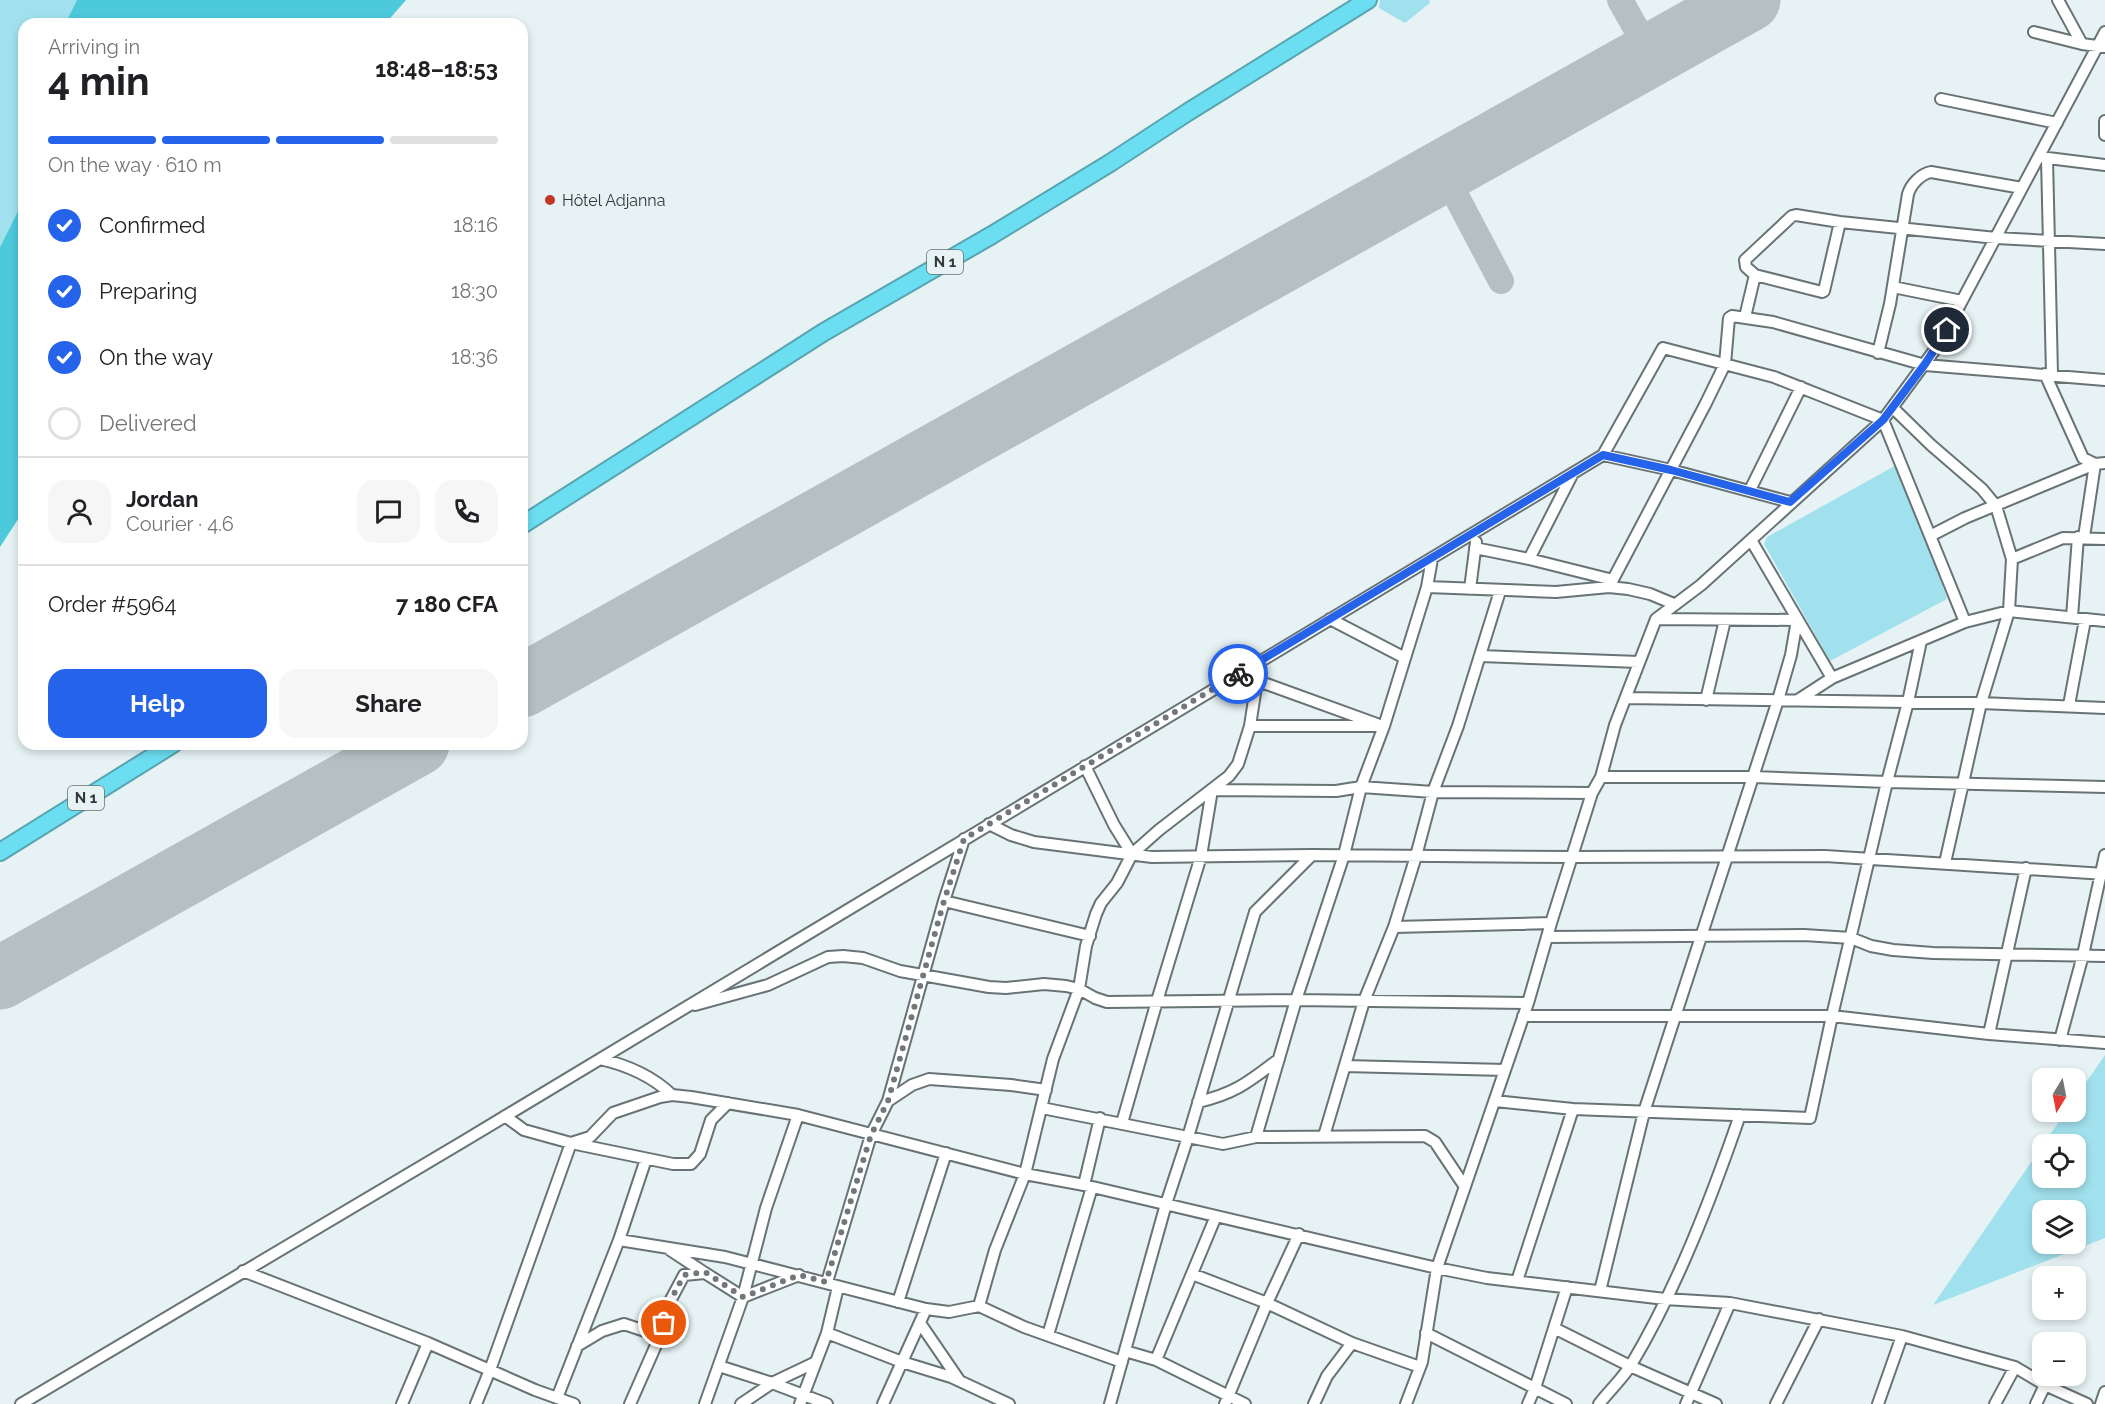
<!DOCTYPE html>
<html lang="en">
<head>
<meta charset="utf-8">
<style>
	body { margin:0; font-family:Raleway,sans-serif; background:#f6f6f6; color:#202124; height:100vh; display:flex; flex-direction:column; font-size:22px; white-space:nowrap }
	* { box-sizing:border-box; margin:0 }
	p { font-size:20px; color:#757577 }
	.icon { flex:none; width:33px; height:33px; fill:none; stroke:currentColor; stroke-width:2; stroke-linecap:round; stroke-linejoin:round }
	.map { position:relative; flex:1; overflow:hidden }
	.drawer { position:absolute; left:18px; top:18px; width:510px; height:732px; display:flex; flex-direction:column; background:#fff; border-radius:18px; box-shadow:0 3px 9px #0003 }
	.drawer>* { flex:none }
	.needle { width:39px; rotate:190deg }
	.fabs { position:absolute; left:2032px; top:1068px; display:grid; gap:12px }
	.fabs a { display:grid; place-items:center; width:54px; height:54px; border-radius:12px; background:#fff; box-shadow:0 3px 9px #0003; font-size:30px }
	.pin { position:absolute; display:grid; place-items:center; width:51px; height:51px; color:#fff; margin:-26px; border:3px solid #fff; border-radius:50%; box-shadow:0 2px 6px #0007 }
	.courier { position:absolute; display:grid; place-items:center; width:60px; height:60px; margin:-30px; border:4px solid #2563eb; border-radius:50%; background:#fff; color:#222; box-shadow:0 2px 8px #0007 }
	.overview em { font-style:normal; font-weight:700 }
	.overview div { display:flex; flex-direction:column-reverse }
	.overview { display:flex; align-items:center; justify-content:space-between; height:102px; padding:0 30px }
	h1 { font-size:39px; font-weight:700; line-height:45px }
	.bar { display:grid; grid-template-columns:repeat(4,1fr); gap:9px 6px; align-content:center; height:72px; padding:0 30px }
	.bar i { height:8px; border-radius:4px; background:#e0e0e0 }
	.bar .selected { background:#2563eb }
	.bar p { grid-column:span 4 }
	.line { display:flex; align-items:center; gap:15px; padding:0 30px; border-top:2px solid #e0e0e0 }
	.line div { flex:1 }
	.round { display:grid; place-items:center; flex:none; width:63px; height:63px; border-radius:18px; background:#f6f6f6 }
	ol { padding:0 30px; list-style:none }
	li { display:flex; align-items:center; gap:18px; height:66px }
	li p { margin-inline-start:auto }
	li .icon { padding:6px; border-radius:50%; background:#2563eb; color:#fff; stroke-width:4 }
	li:last-child { color:#757577 }
	li i { width:33px; height:33px; border:3px solid #e0e0e0; border-radius:50% }
	.action { display:flex; gap:12px; margin-top:auto; padding:12px 30px }
	.action a { flex:1; height:69px; border-radius:18px; background:#2563eb; color:#fff; font-size:24px; font-weight:700; line-height:69px; text-align:center }
	.action a+a { background:#f6f6f6; color:#202124 }
	.map>svg:first-child { display:block }
</style>
</head>
<body>
<div class="map">
<svg width="2105" height="1404" viewBox="0 0 2105 1404">
	<rect width="100%" height="100%" fill="#e6f2f4"/>
	<!-- green -->
	<path fill="#a1e1ed" fill-rule="evenodd" d="M0 0H77L65 24H24V199L0 247Z
		M1380 0H1429L1430 3 1405 23 1379 8Z
		M1900 463 1947 599 1830 661 1764 544 1767 537Z
		M2105 1055V1238L1933 1305 2043 1145V1178H2076V1144H2043L2066 1112H2076V1097ZM2043 1210H2076V1244H2043Z"/>
	<!-- water -->
	<path fill="#4dc9dc" d="M77 0H406L385 24H65Z
		M24 199V510L0 547V247Z"/>
	<g fill="none" stroke-linecap="round" stroke-linejoin="round">
		<!-- taxiway -->
		<path stroke="#b6c0c2" stroke-width="26" d="M1620 0 1651 55
			M1443 171 1501 281"/>
		<!-- runway -->
		<path stroke="#b6c0c2" stroke-width="63" d="M522 686 1749 0
			M0 978 418 744"/>
		<!-- minor casing -->
		<g stroke="#687375" stroke-width="14">
			<path id="minor" d="M2058 0 2082 44
				M2034 32 2082 44 2105 47
				M1941 99 2057 123
				M2105 121V135
				M2040 157 2105 165
				M2047 158 2052 374
				M1755 275 1822 292 1824 291 1840 222
				M1893 287 1962 301
				M1745 317 1755 275 1746 267 1745 260 1792 216 1796 215 1840 222 1996 238 2105 244
				M1878 353 1890 304 1908 194C1911 184 1921 174 1931 172L2022 188
				M2045 374 2083 458 2095 464 2084 537
				M1893 408 1931 445 1982 489 1996 506 2012 559 2009 611 1981 703 1945 863
				M1603 455 1671 470 1790 502
				M1750 490 1801 387
				M1930 536 1965 518 2095 464 2105 463
				M1751 540 1832 678
				M1475 548 1529 559 1613 580
				M1529 559 1573 473
				M2012 559 2063 538 2105 539
				M1427 587 1556 592 1609 587 1628 589 1650 594 1674 604
				M1609 587 1705 405 1725 364 1729 318 1732 316 1773 322 1925 365 2105 380
				M1470 589 1476 542
				M2072 617 2078 537
				M1330 619 1405 658
				M1481 656 1639 662
				M1239 674 1377 724
				M1626 698 1981 703 2105 708
				M1706 700 1725 620
				M1798 700 1832 678 1965 622 2009 611 2105 621
				M2069 705 2085 620
				M1250 726 1257 680
				M1601 777H1754L1887 782 2105 787
				M1212 790 1336 791 1361 787 1433 792 1592 793
				M989 824 1011 835 1034 842 1152 857 1312 855 1572 857 1825 856 2105 874
				M1132 854 1159 830 1229 776 1238 764 1250 726H1384
				M944 901 1090 936
				M1394 927 1551 923
				M1547 937 1804 935 1851 938 1871 946 1893 950 1933 953 2105 956
				M695 1005 768 985 828 957 843 956 863 958 900 971 989 987 1006 988 1044 984 1066 986 1079 989 1095 998 1107 1002 1296 1000 1528 1003
				M1523 1016H1832L1989 1034 2105 1043
				M1989 1034 2026 868
				M2060 1040 2083 955 2105 855
				M600 1059C627 1065 652 1076 672 1095
				M1345 1066 1505 1070
				M888 1101 912 1085 929 1079 1011 1085 1046 1090
				M1495 1101 1573 1109 1810 1118 1832 1016 1887 782 1908 702 1921 641
				M1198 1102C1235 1094 1250 1081 1279 1059
				M1042 1108 1223 1144 1256 1137 1425 1136 1435 1142 1465 1187
				M505 1116 524 1130 571 1143 590 1137 613 1113 660 1097 672 1095 691 1097 798 1115 1025 1174 1084 1185 1437 1268 1487 1278 1665 1299 1730 1303 1902 1336 2015 1367 2045 1385 2087 1404
				M1122 1123 1157 1001 1201 856 1212 790
				M1324 1136 1364 1001 1394 927 1416 856 1433 792 1458 726 1500 591
				M1256 1137 1296 1000 1344 855 1361 787 1384 726 1427 587 1432 559
				M646 1159 619 1240 725 1257 926 1309 949 1312 979 1306 1024 1327 1122 1362
				M1084 1185 1100 1118
				M670 1250 705 1273
				M243 1271 428 1343 535 1390 574 1404
				M1192 1274 1267 1303 1352 1343 1420 1367
				M1517 1281 1573 1109
				M827 1282 871 1135 888 1101 944 901 964 839
				M1600 1291 1644 1112 1778 700 1791 655 1797 620 1656 619
				M898 1302 946 1153
				M979 1306 995 1250 1025 1174 1053 1059 1079 989 1086 946 1096 914 1101 903 1117 883 1132 854 1114 825 1085 766
				M920 1323 959 1380
				M1554 1328 1630 1366 1716 1404
				M827 1333 902 1362 951 1377 1009 1404
				M1426 1333 1566 1404
				M1048 1335 1092 1187
				M577 1346 602 1331 624 1324 660 1336
				M1125 1351 1156 1360 1245 1404
				M1156 1360 1216 1216
				M719 1366 772 1383 827 1404
				M557 1398 619 1240
				M21 1404 464 1141 1603 455 1663 348 1774 377 1883 420 1965 622
				M402 1404 428 1343
				M476 1404 490 1370 571 1143 673 1164H691L700 1154 711 1120 728 1103
				M630 1404 660 1336 668 1305 684 1275 705 1273 743 1297 799 1275
				M705 1404 743 1297 766 1208 798 1115
				M741 1404 772 1383 816 1362
				M800 1404 827 1333 838 1287
				M883 1404 926 1309
				M1110 1404 1166 1204 1188 1137 1255 912 1312 855
				M1225 1404 1267 1303 1299 1234
				M1314 1404 1327 1376 1352 1343
				M1406 1404 1422 1362 1437 1268 1528 1003 1551 923 1592 793 1601 777 1615 725 1656 619 1701 585 1883 420 1939 344 2105 32
				M1528 1404 1535 1388 1567 1287
				M1599 1404C1609 1391 1622 1379 1631 1365 1677 1288 1711 1199 1740 1115
				M1686 1404 1730 1303
				M1776 1404 1819 1319
				M1878 1404 1902 1336
				M1995 1404 2015 1367
				M2036 1404 2045 1385
				M2101 1404 2105 1392"/>
		</g>
		<!-- highway casing -->
		<g stroke="#58a4b0" stroke-width="20">
			<path id="highway" d="M522 525 824 332 992 235 1110 163 1188 112 1368 0
				M0 852 173 744"/>
		</g>
		<!-- minor -->
		<use href="#minor" stroke="#fff" stroke-width="10"/>
		<!-- highway -->
		<use href="#highway" stroke="#6cdef1" stroke-width="16"/>
	</g>
	<g fill="none" stroke-linecap="round" stroke-linejoin="round">
		<!-- done -->
		<path stroke="#72787a" stroke-width="6" stroke-dasharray="0 10.8" d="M664 1323 668 1305 684 1275 705 1272 743 1297 799 1275 826 1282 871 1135 888 1101 944 901 964 839 1238 674"/>
		<!-- route -->
		<path stroke="#2563eb" stroke-width="8" d="M1238 674 1603 455 1671 470 1790 502 1883 420 1925 364 1947 330"/>
	</g>
	<!-- markers -->
	<circle fill="#c33627" stroke="#e6f2f4" stroke-width="2" cx="550" cy="200" r="6"/>
	<g text-anchor="middle" stroke-width="4.5" stroke-linejoin="round" paint-order="stroke">
		<!-- shield labels -->
		<g fill="#e6f2f4" stroke="#696f70" stroke-width="1.5">
			<rect x="927" y="250" width="36" height="24" rx="4.5"/>
			<rect x="68" y="786" width="36" height="24" rx="4.5"/>
		</g>
		<g font-size="15" font-weight="bold" fill="#333738">
			<text x="945" y="267">N 1</text>
			<text x="86" y="803">N 1</text>
		</g>
		<!-- poi labels -->
		<g font-size="16" fill="#333738" stroke="#e6f2f4" text-anchor="start">
			<text x="562" y="206">Hôtel Adjanna</text>
		</g>
	</g>
</svg>
<div class="fabs">
<a><svg class="needle" viewBox="-14 -14 28 28"><path d="M0-13l5 13h-10z" fill="#e53935"/><path d="M0 13l5-13h-10z" fill="#757577"/></svg></a>
<a><svg class="icon" aria-label="locate" viewBox="0 0 24 24"><circle cx="12" cy="12" r="6"/><path d="M12 2v4M12 18v4M2 12h4M18 12h4"/></svg></a>
<a><svg class="icon" aria-label="layers" viewBox="0 0 24 24"><path d="M12 4l9 5-9 5-9-5zM3 14l9 5 9-5"/></svg></a>
<a>+</a>
<a>−</a>
</div>
<div class="pin" style="left:664px;top:1323px;background:#ea580c"><svg class="icon" aria-label="bag" viewBox="0 0 24 24"><path d="M5 8h14l-1 12H6zM9 8a3 3 0 0 1 6 0"/></svg></div>
<div class="pin" style="left:1947px;top:330px;background:#1f2937"><svg class="icon" aria-label="home" viewBox="0 0 24 24"><path d="M3 11l9-7 9 7M6 9v11h12V9"/></svg></div>
<div class="courier" style="left:1238px;top:674px"><svg class="icon" aria-label="bike" viewBox="0 0 24 24"><circle cx="6" cy="16" r="4"/><circle cx="18" cy="16" r="4"/><path d="M6 16l4-8h5l3 8M10 8l3 8H6M13 5h3"/></svg></div>
<section class="drawer">
<div class="overview"><div><h1>4 min</h1><p>Arriving in</p></div><em>18:48–18:53</em></div>
<div class="bar"><i class="selected"></i><i class="selected"></i><i class="selected"></i><i></i><p>On the way · 610 m</p></div>
<ol>
<li><svg class="icon" aria-label="check" viewBox="0 0 24 24"><path d="M5 12l5 5 9-10"/></svg>Confirmed<p>18:16</p></li>
<li><svg class="icon" aria-label="check" viewBox="0 0 24 24"><path d="M5 12l5 5 9-10"/></svg>Preparing<p>18:30</p></li>
<li><svg class="icon" aria-label="check" viewBox="0 0 24 24"><path d="M5 12l5 5 9-10"/></svg>On the way<p>18:36</p></li>
<li><i></i>Delivered</li>
</ol>
<div class="line" style="height:108px"><a class="round"><svg class="icon" aria-label="person" viewBox="0 0 24 24"><circle cx="12" cy="8" r="4"/><path d="M4 21q1-7 8-7t8 7"/></svg></a><div><b>Jordan</b><p>Courier · 4.6</p></div><a class="round"><svg class="icon" aria-label="chat" viewBox="0 0 24 24"><path d="M4 5h16v11H9l-5 4z"/></svg></a><a class="round"><svg class="icon" aria-label="phone" viewBox="0 0 24 24"><path d="M5 4h4l2 5-3 2q2 4 5 5l2-3 5 2v4C11 20 4 13 5 4z"/></svg></a></div>
<div class="line" style="height:78px"><div>Order #5964</div><b>7 180 CFA</b></div>
<div class="action"><a>Help</a><a>Share</a></div>
</section>
</div>
</body>
</html>
